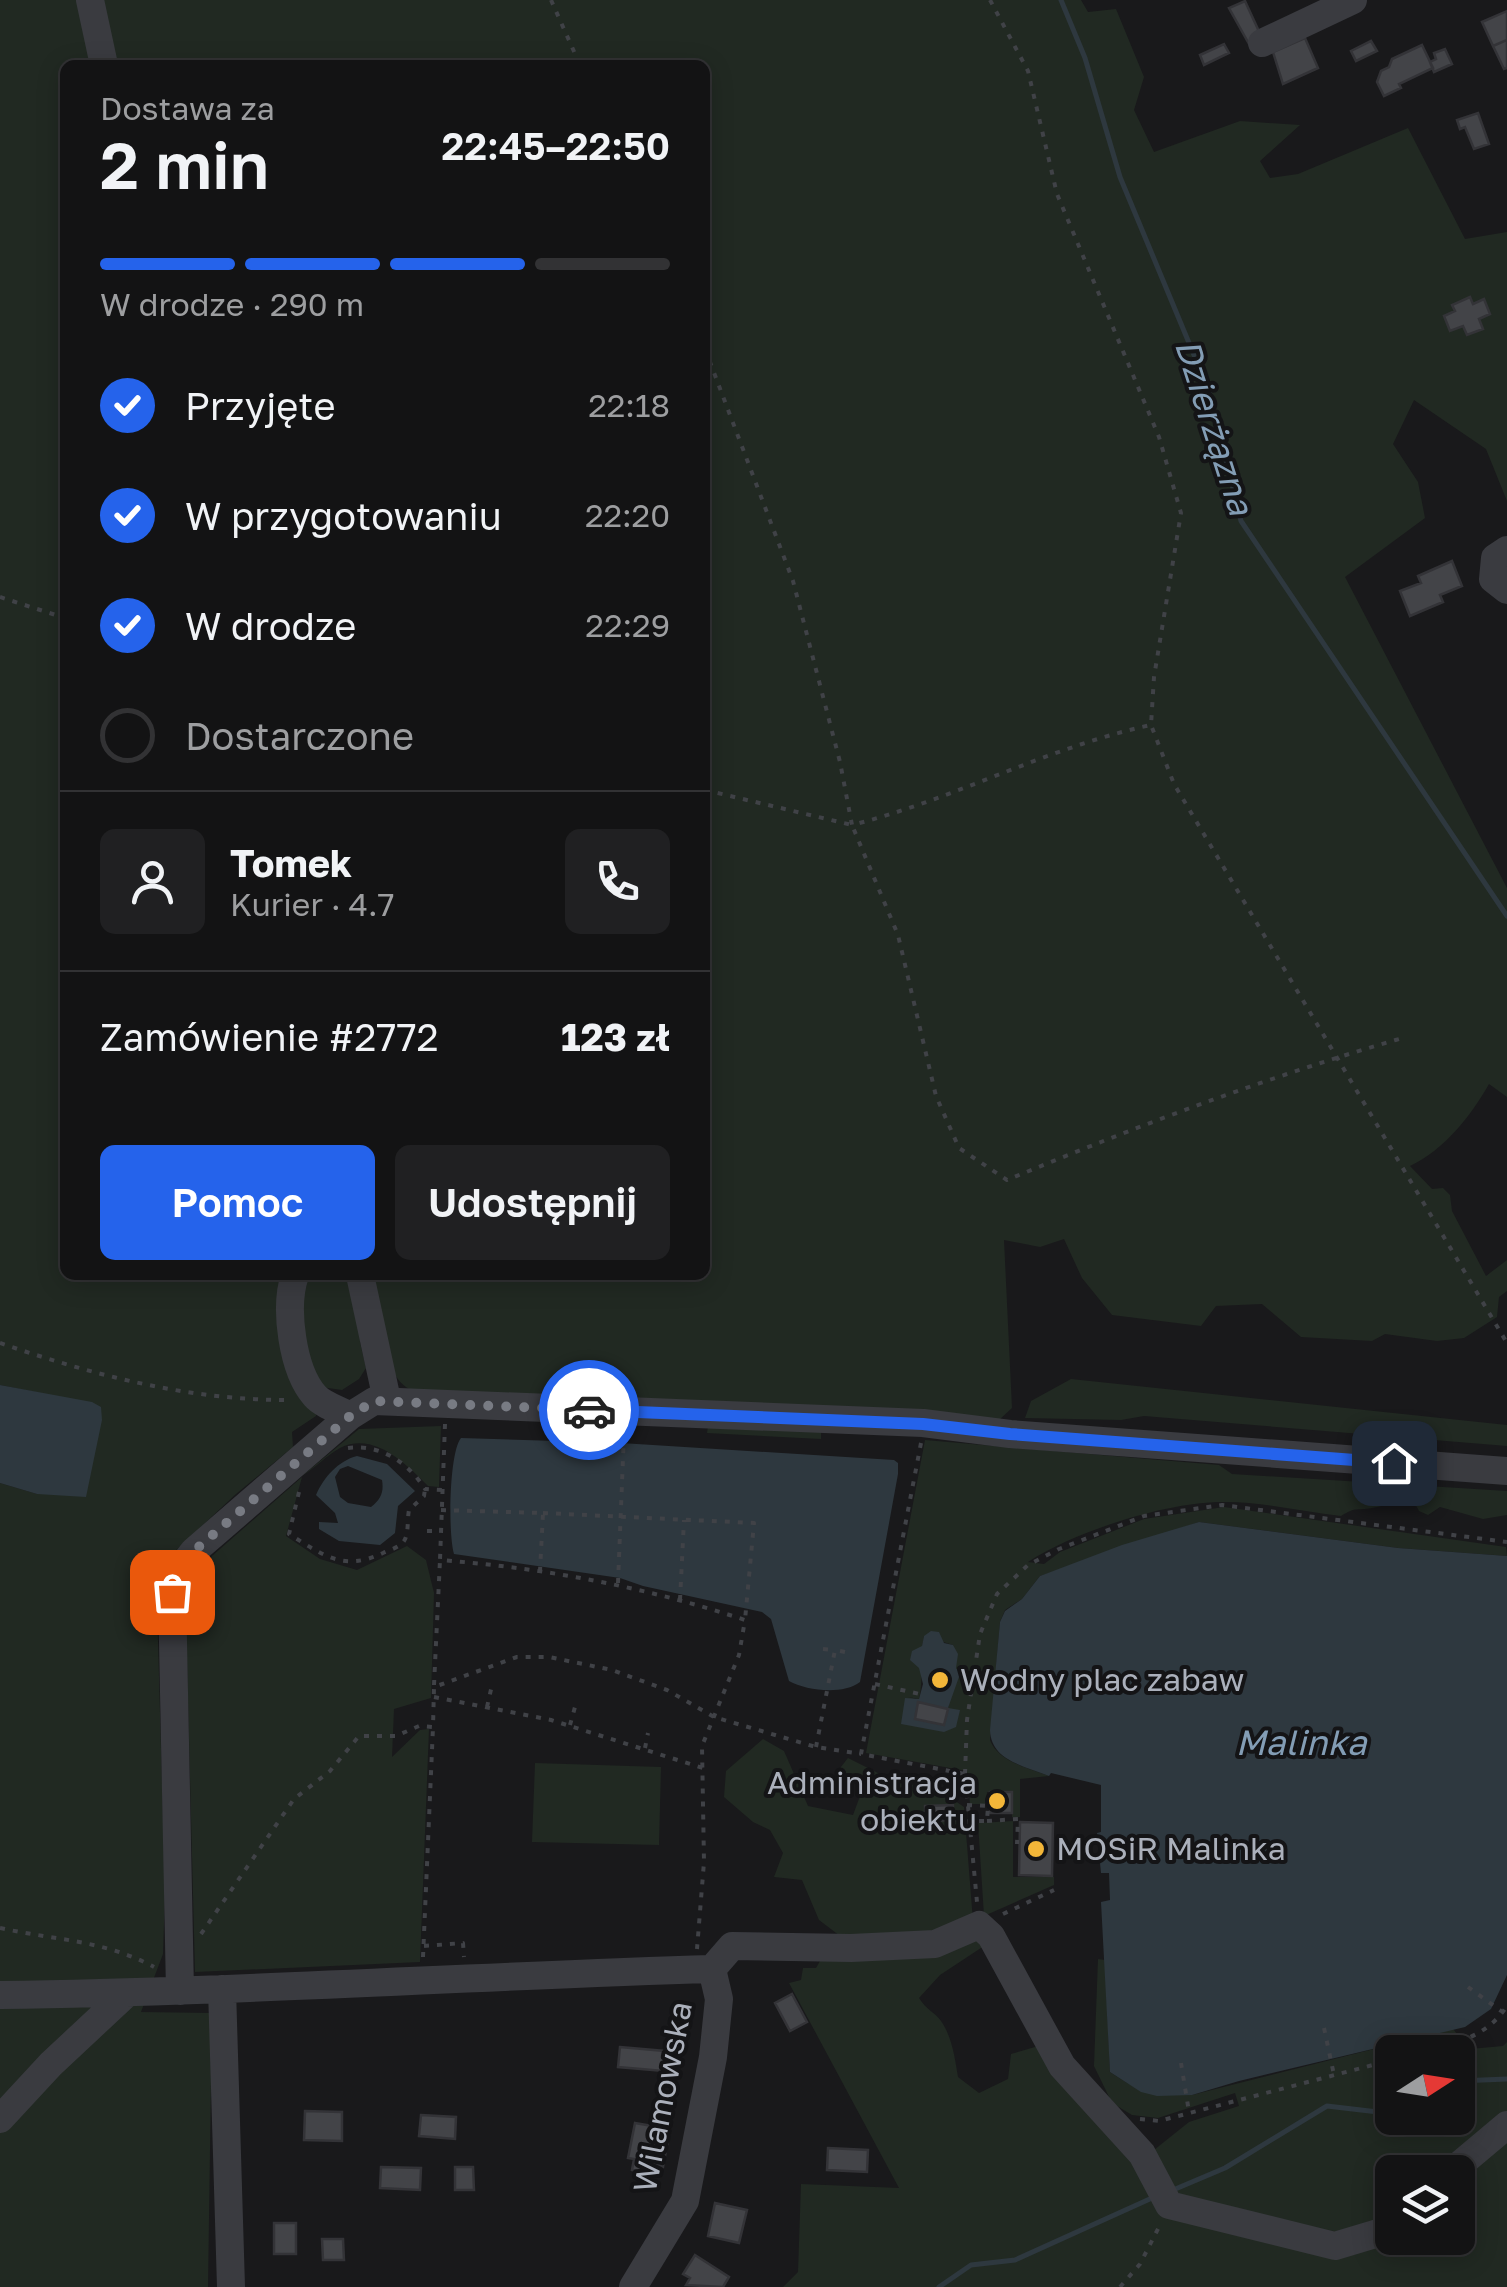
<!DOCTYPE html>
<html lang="pl">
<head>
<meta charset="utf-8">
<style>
	body { margin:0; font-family:"Golos Text",sans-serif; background:#202022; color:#f1f3f6; height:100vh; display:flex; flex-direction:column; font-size:38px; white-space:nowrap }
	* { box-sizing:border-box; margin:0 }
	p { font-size:32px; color:#9d9ea0 }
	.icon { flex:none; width:55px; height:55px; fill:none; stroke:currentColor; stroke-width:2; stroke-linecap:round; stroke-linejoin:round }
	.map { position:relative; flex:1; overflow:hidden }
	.side { position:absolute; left:60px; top:60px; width:650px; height:1220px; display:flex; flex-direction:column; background:#131314; border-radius:15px; box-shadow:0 5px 25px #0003,0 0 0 2px #323234 }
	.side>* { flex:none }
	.needle { width:65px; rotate:78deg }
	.tools { position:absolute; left:1375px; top:2035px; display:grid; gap:20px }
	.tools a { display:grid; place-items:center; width:100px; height:100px; border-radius:15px; background:#131314; box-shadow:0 5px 25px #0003,0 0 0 2px #323234; font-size:50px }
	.pin { position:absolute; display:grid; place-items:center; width:85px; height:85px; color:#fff; margin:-42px; border-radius:20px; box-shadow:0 5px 15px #0006 }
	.courier { position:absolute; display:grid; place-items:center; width:100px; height:100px; margin:-50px; border:8px solid #2563eb; border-radius:50%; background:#fff; color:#222; box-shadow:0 2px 12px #0007 }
	.overview em { font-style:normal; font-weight:600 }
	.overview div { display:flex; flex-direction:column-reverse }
	.overview { display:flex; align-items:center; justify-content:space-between; height:170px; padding:0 40px }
	h1 { font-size:65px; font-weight:600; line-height:75px }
	.bar { display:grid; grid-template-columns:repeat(4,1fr); gap:15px 10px; align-content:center; height:120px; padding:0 40px }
	.bar i { height:12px; border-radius:8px; background:#323234 }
	.bar .active { background:#2563eb }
	.bar p { grid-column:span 4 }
	.line { display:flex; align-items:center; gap:25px; padding:0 40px; border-top:2px solid #323234 }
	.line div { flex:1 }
	.round { display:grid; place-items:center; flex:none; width:105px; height:105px; border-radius:15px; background:#202022 }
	ol { padding:0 40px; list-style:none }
	li { display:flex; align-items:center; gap:30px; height:110px }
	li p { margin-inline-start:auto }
	li .icon { padding:10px; border-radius:50%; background:#2563eb; color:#fff; stroke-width:4 }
	li:last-child { color:#9d9ea0 }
	li i { width:55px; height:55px; border:5px solid #323234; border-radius:50% }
	.button { display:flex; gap:20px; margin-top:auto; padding:20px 40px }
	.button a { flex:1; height:115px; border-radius:15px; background:#2563eb; color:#fff; font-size:40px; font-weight:600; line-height:115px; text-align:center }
	.button a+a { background:#202022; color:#f1f3f6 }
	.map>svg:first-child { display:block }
</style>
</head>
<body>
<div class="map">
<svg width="1507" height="2287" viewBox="0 0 1507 2287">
	<rect width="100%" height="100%" fill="#19191b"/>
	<!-- green -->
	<path fill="#212922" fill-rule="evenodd" d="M0 0H1081L1088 12 1116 9 1144 77 1134 110 1154 152 1240 121 1300 125 1260 161 1270 178 1298 174 1408 128 1465 239 1507 232V501L1486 449 1414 400 1393 444 1418 482 1425 518 1345 577 1507 888V1097L1489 1084C1471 1116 1444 1150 1410 1166L1432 1189 1443 1188 1450 1195 1452 1211 1486 1276 1507 1260V1291L1499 1297 1497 1317 1464 1338 1437 1341 1385 1334 1372 1341 1301 1337 1262 1304 1216 1306 1201 1326 1112 1315 1082 1278 1064 1239 1040 1247 1004 1240 1012 1408 999 1420 414 1391C391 1382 391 1362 386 1340L360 1342 366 1368 359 1379 342 1390 321 1387 316 1416 292 1432 293 1447 236 1494 156 1569 165 1892 163 1954 141 2012 212 2013 208 2287H0V1483L37 1494 40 1393 0 1385ZM65 65H705V1275H65Z
		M1071 1379 1507 1425V1446L1144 1416 1121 1420 1025 1418 1031 1401Z
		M441 1426 439 1487 428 1486C406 1464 374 1431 340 1448 327 1455 315 1468 302 1476L359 1429Z
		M708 1426 821 1430V1439L707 1433Z
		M925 1440 1219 1465 1232 1474 1507 1491V1515L1483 1519 1440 1507 1428 1515 1419 1511 1412 1498C1398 1499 1386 1506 1372 1508 1356 1511 1357 1506 1341 1516 1304 1512 1264 1502 1226 1502 1168 1501 1076 1531 1028 1562L1044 1564 1060 1552 1144 1519 1224 1507 1506 1547 1507 1556 1398 1548 1199 1522 1040 1576 1022 1599 1005 1610 1000 1622 990 1740C998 1762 1029 1768 1049 1776L1020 1779V1817H1012V1792H987L986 1804H970L967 1771 866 1753ZM924 1636 953 1645 956 1668 948 1708 908 1697 919 1699C924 1678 919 1658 924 1636Z
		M302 1477 286 1536 320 1559 357 1570 407 1546 426 1560 434 1593 431 1698 394 1709 392 1757 420 1730 429 1729 420 1962 195 1972 186 1622 191 1587 212 1556Z
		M763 1739 784 1751 808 1806 853 1815 866 1780 837 1772 848 1758 890 1779 945 1794 964 1807 973 1921 971 1935 984 1946 940 1975 919 1998C927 2011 935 2012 941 2021 952 2037 955 2058 958 2077L979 2093 1008 2079 1011 2054 1042 2045 1149 2154 1189 2122 1239 2106 1235 2093 1158 2118 1132 2115 1112 2103 1094 2066 1098 1959 1105 1960 1110 2072C1146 2096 1150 2094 1192 2095L1453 2029 1470 2049 1503 2046 1507 2042V2287H783L798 2272 801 2184 899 2188 789 1983 801 1980 803 1968H816L824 1954 848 1942 819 1920 802 1880 774 1877 783 1853 770 1830 753 1822 724 1797 726 1771ZM1392 2052H1458V2118H1392ZM1392 2172H1458V2238H1392Z
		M535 1763 661 1767 659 1845 532 1842Z
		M1013 1821V1877H1054V1885L984 1916 978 1823Z"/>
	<!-- water -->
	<path fill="#2e383f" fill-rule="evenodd" d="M0 1385 92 1402 101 1407 102 1420 86 1497 37 1494 0 1483Z
		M461 1438 621 1443 894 1460 898 1463V1474L860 1682C843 1695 807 1691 789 1681L771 1619 762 1612 643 1586 620 1578 454 1554C448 1534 449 1453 461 1438Z
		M357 1456 387 1464 415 1491 398 1506 395 1533 380 1545 339 1541 319 1529V1522L338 1523 335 1513 316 1495C324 1477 338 1461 357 1456ZM348 1466 382 1480C384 1492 381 1499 371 1507L348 1503 340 1497 335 1477 340 1469Z
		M1199 1522 1398 1548 1507 1556V1975L1491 2009 1465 2027 1239 2081 1192 2095 1157 2096 1141 2092 1110 2072 1101 1902 1110 1900 1109 1873H1101L1097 1833 1101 1832V1785L1051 1773 1049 1776C1025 1766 991 1761 990 1730L1000 1622 1005 1611 1022 1599 1040 1576 1122 1545Z
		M931 1631 939 1632 944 1643 953 1645 958 1654 956 1668 960 1674 948 1708 960 1710 956 1727 944 1732 901 1724 905 1698 919 1699 923 1684 919 1668 910 1660 912 1651 922 1646 924 1636Z"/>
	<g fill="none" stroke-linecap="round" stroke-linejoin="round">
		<!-- stream -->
		<path stroke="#2e383f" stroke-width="5" d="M1061 0 1085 58 1120 177 1209 391 1241 521 1507 916
			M1458 2081 1507 2079
			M1173 2190 1225 2168 1327 2106 1378 2112 1392 2106
			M939 2287 971 2265 1015 2260 1152 2198"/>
	</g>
	<!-- building -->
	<path fill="#434448" stroke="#333337" stroke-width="2.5" d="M1245 1 1262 38 1249 44 1229 8Z
		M1507 11V40L1493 46 1482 22Z
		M1305 38 1318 68 1283 84 1273 52Z
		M1507 40V68L1504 69 1493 46Z
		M1371 41 1377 51 1356 61 1351 51Z
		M1224 44 1229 53 1204 65 1200 55Z
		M1422 45 1433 68 1399 84 1401 88 1384 96 1377 82 1381 71 1389 67 1392 59Z
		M1445 49 1452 64 1434 72 1430 62 1436 59 1434 53Z
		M1478 113 1489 144 1474 149 1465 127 1460 129 1457 120Z
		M1470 297 1473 304 1484 299 1490 314 1479 319 1483 329 1467 335 1463 326 1450 331 1444 316 1455 311 1452 305Z
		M1452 561 1462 586 1440 595 1443 602 1410 616 1400 591 1421 583 1418 576Z
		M918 1702 948 1709 944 1725 915 1719Z
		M990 1792H1012V1813H990Z
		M953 1805V1816H957V1820L929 1821V1811H925V1806Z
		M1020 1822 1053 1823 1052 1876 1019 1875Z
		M792 1994 807 2022 790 2031 775 2003Z
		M620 2047 676 2052 675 2072 618 2067Z
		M305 2111 342 2112V2141L304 2140Z
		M421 2115 456 2117 455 2139 419 2136Z
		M635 2123 670 2129 663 2167 656 2165 654 2174 632 2170 634 2159 628 2158Z
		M828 2148 868 2150 867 2172 827 2170Z
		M381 2167 421 2168 420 2190 380 2188Z
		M455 2167H473L474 2190H455Z
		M715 2203 747 2210 739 2243 708 2236Z
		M274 2223H296V2254H274Z
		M322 2239H343L344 2260H323Z
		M695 2255 729 2277 723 2287 686 2285 690 2278 683 2274Z"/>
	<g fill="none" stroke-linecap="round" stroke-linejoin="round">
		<!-- path -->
		<path stroke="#404247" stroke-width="4" stroke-dasharray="5 8" stroke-linecap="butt" d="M551 0 580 65
			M990 0 1028 71 1057 194 1159 437 1181 513 1154 677 1151 725 1174 784 1507 1343
			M705 349 793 581 840 762 852 825C955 799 1048 747 1151 725
			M0 597 65 618
			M705 790 852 825 898 935 936 1096 959 1148 1007 1180C1137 1126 1270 1076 1406 1037
			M0 1343C93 1375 192 1401 291 1400
			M445 1424 440 1560C544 1568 646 1587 745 1620L739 1655 702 1746 704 1862 697 1949
			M921 1443 861 1754 965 1774 977 1902
			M348 1448C380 1444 408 1462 425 1489L442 1490
			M299 1492 289 1534C323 1555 343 1572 383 1553 390 1550 400 1547 404 1541 409 1534 407 1519 409 1510L424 1496 425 1489
			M441 1510 543 1513 540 1571
			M543 1513 754 1523 745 1620
			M427 1531H441
			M618 1583 624 1433
			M680 1600 684 1520
			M823 1649 835 1650
			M875 1684 924 1695
			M434 1685 440 1560
			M434 1697 551 1720 703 1768
			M487 1707 492 1685
			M570 1725 575 1707
			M816 1747 835 1650 845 1652
			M645 1748 648 1733
			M965 1774 967 1720 980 1634 997 1594 1028 1565 1059 1549 1144 1516 1222 1505 1507 1542
			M967 1805 988 1806 987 1821H972
			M987 1821 1018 1819 1017 1844
			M1003 1914 1054 1890
			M0 1928C54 1940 104 1940 154 1967
			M201 1934 294 1799 330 1771 359 1736H396L419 1726 433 1727 434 1687 517 1657H549L612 1670 667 1690 714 1717 816 1747 861 1754
			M424 1946 463 1943 464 1957
			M423 1957 433 1727
			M1468 1987 1501 2011
			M1324 2028 1334 2075
			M1421 2052C1455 2043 1486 2038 1507 2006
			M1181 2063 1189 2112
			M1140 2119 1159 2121 1392 2060
			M1120 2287 1140 2264 1161 2223"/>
		<!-- minor -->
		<path stroke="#3a3b40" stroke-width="28" d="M90 0 104 65
			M1262 43 1353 0
			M1507 550 1495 558 1493 579 1507 590
			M295 1275C284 1307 292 1370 315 1396 323 1405 340 1410 350 1416
			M360 1275 387 1400
			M222 1989 231 2287
			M180 1991 172 1592 182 1566 194 1551 350 1416 374 1401 923 1423 1010 1434 1507 1471
			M0 1995C238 1992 475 1976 712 1969L732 1946 851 1948 935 1944 979 1925 991 1936 1062 2066 1142 2154 1169 2205 1335 2246 1385 2231 1392 2224
			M0 2119 51 2064 127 1993
			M1451 2172 1507 2125
			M633 2287 685 2201 713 2057 719 1999 712 1969"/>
	</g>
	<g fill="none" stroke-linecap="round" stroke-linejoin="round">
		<!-- done -->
		<path stroke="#787b83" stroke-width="10" stroke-dasharray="0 18" d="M172 1592 182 1566 194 1551 350 1416 374 1401 589 1410"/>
		<!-- route -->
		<path stroke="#2563eb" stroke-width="12" d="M589 1410 923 1424 1010 1434 1394 1463"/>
	</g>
	<!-- markers -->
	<g fill="#f3b639" stroke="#141416" stroke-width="4">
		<circle cx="940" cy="1680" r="10"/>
		<circle cx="997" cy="1801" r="10"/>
		<circle cx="1036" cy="1849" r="10"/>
	</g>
	<g text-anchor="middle" stroke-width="8" stroke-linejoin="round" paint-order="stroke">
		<!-- poi labels -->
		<g font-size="32" fill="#abb0bb" stroke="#141416" text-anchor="start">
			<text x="960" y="1691">Wodny plac zabaw</text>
			<text x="977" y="1794" text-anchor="end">Administracja<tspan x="977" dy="37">obiektu</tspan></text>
			<text x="1056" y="1860">MOSiR Malinka</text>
		</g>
		<!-- street labels -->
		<g font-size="32" fill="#abb0bb" stroke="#141416">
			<text transform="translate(663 2097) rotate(-79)" y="11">Wilamowska</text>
		</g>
		<!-- water labels -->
		<g font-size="35" font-style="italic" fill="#839db5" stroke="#141416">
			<text transform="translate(1214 427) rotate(72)" y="12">Dzierżązna</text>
			<text x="1301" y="1755">Malinka</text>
		</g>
	</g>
</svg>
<div class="tools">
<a><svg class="needle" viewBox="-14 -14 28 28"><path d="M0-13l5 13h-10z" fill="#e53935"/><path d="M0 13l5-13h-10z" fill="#9d9ea0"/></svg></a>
<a><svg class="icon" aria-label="layers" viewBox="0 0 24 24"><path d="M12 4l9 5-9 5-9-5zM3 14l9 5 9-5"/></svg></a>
</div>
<div class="pin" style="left:172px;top:1592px;background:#ea580c"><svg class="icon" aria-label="bag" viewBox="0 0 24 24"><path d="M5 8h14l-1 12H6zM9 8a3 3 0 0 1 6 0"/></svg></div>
<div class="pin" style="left:1394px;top:1463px;background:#1f2937"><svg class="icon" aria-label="home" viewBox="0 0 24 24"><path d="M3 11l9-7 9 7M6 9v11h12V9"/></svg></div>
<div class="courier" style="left:589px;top:1410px"><svg class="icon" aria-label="car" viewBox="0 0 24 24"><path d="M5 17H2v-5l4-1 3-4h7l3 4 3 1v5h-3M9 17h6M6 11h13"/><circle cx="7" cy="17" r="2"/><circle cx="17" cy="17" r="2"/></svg></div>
<section class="side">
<div class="overview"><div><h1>2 min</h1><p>Dostawa za</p></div><em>22:45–22:50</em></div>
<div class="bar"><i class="active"></i><i class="active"></i><i class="active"></i><i></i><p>W drodze · 290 m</p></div>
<ol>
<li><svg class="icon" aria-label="check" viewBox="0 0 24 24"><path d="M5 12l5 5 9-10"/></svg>Przyjęte<p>22:18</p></li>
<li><svg class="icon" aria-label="check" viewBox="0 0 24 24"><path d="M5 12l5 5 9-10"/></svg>W przygotowaniu<p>22:20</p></li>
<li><svg class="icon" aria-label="check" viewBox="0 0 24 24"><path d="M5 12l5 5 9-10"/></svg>W drodze<p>22:29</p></li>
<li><i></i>Dostarczone</li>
</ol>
<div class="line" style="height:180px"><a class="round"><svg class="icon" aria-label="person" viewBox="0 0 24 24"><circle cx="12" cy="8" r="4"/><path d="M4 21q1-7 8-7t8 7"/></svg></a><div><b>Tomek</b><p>Kurier · 4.7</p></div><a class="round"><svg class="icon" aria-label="phone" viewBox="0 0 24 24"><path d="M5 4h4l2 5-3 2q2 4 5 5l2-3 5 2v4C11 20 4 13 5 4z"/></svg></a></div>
<div class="line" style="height:130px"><div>Zamówienie #2772</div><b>123 zł</b></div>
<div class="button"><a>Pomoc</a><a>Udostępnij</a></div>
</section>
</div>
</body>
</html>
